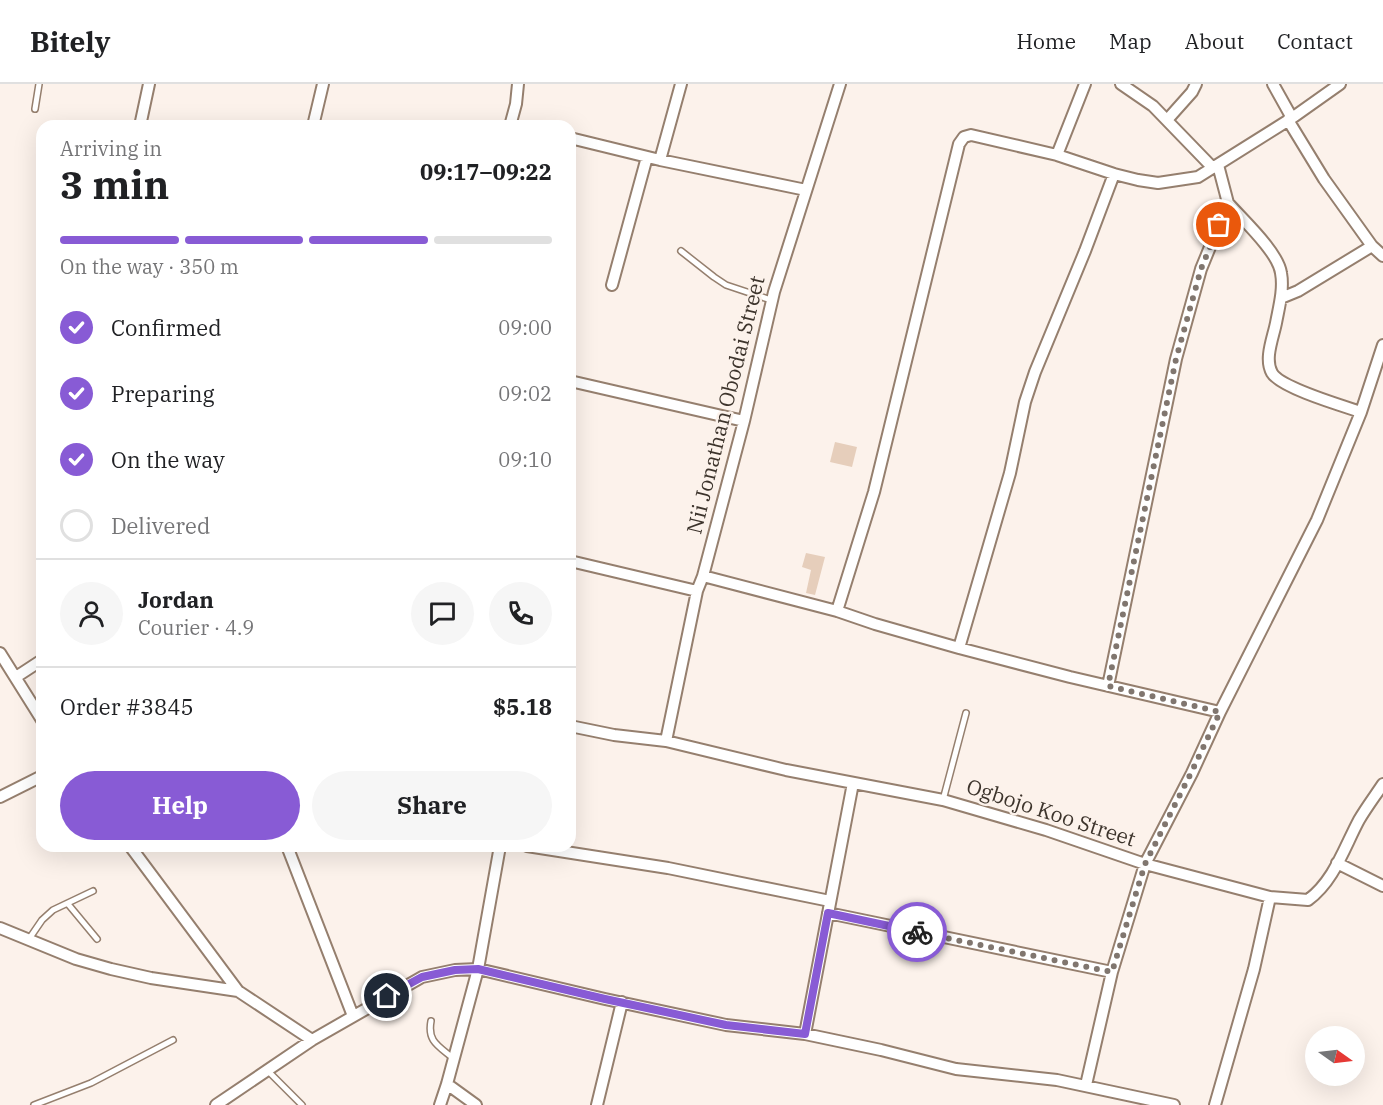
<!DOCTYPE html>
<html lang="en">
<head>
<meta charset="utf-8">
<style>
	body { margin:0; font-family:"IBM Plex Serif",serif; background:#f6f6f6; color:#202124; height:100vh; display:flex; flex-direction:column; font-size:22px; white-space:nowrap }
	* { box-sizing:border-box; margin:0 }
	p { font-size:20px; color:#757577 }
	.icon { flex:none; width:33px; height:33px; fill:none; stroke:currentColor; stroke-width:2; stroke-linecap:round; stroke-linejoin:round }
	.map { position:relative; flex:1; overflow:hidden }
	.drawer { position:absolute; left:36px; top:36px; width:540px; height:732px; display:flex; flex-direction:column; background:#fff; border-radius:18px; box-shadow:0 6px 24px #0002 }
	.drawer>* { flex:none }
	.needle { width:39px; rotate:104deg }
	.tools { position:absolute; left:1305px; top:942px; display:grid; gap:12px }
	.tools a { display:grid; place-items:center; width:60px; height:60px; border-radius:50%; background:#fff; box-shadow:0 6px 24px #0002; font-size:30px }
	.pin { position:absolute; display:grid; place-items:center; width:51px; height:51px; color:#fff; margin:-26px; border:3px solid #fff; border-radius:50%; box-shadow:0 2px 6px #0007 }
	.courier { position:absolute; display:grid; place-items:center; width:60px; height:60px; margin:-30px; border:4px solid #885bd5; border-radius:50%; background:#fff; color:#222; box-shadow:0 2px 8px #0007 }
	.head em { font-style:normal; font-weight:700 }
	.head div { display:flex; flex-direction:column-reverse }
	.head { display:flex; align-items:center; justify-content:space-between; height:102px; padding:0 24px }
	h1 { font-size:39px; font-weight:700; line-height:45px }
	.bar { display:grid; grid-template-columns:repeat(4,1fr); gap:9px 6px; align-content:center; height:72px; padding:0 24px }
	.bar i { height:8px; border-radius:4px; background:#e0e0e0 }
	.bar .on { background:#885bd5 }
	.bar p { grid-column:span 4 }
	.line { display:flex; align-items:center; gap:15px; padding:0 24px; border-top:2px solid #e0e0e0 }
	.line div { flex:1 }
	.round { display:grid; place-items:center; flex:none; width:63px; height:63px; border-radius:32px; background:#f6f6f6 }
	ol { padding:0 24px; list-style:none }
	li { display:flex; align-items:center; gap:18px; height:66px }
	li p { margin-inline-start:auto }
	li .icon { padding:6px; border-radius:50%; background:#885bd5; color:#fff; stroke-width:4 }
	li:last-child { color:#757577 }
	li i { width:33px; height:33px; border:3px solid #e0e0e0; border-radius:50% }
	.cta { display:flex; gap:12px; margin-top:auto; padding:12px 24px }
	.cta a { flex:1; height:69px; border-radius:36px; background:#885bd5; color:#fff; font-size:24px; font-weight:700; line-height:69px; text-align:center }
	.cta a+a { background:#f6f6f6; color:#202124 }
	header { display:flex; align-items:center; gap:36px; box-sizing:border-box; height:84px; padding:0 30px; background:#fff; border-bottom:2px solid #e0e0e0 }
	header strong { font-size:28px }
	nav { display:flex; gap:33px; margin-inline-start:auto; font-size:21px }
	.map>svg:first-child { display:block }
</style>
</head>
<body>
<header>
<strong>Bitely</strong>
<nav><a>Home</a><a>Map</a><a>About</a><a>Contact</a></nav>
</header>
<div class="map">
<svg width="1383" height="1021" viewBox="0 0 1383 1021">
	<rect width="100%" height="100%" fill="#fcf2eb"/>
	<!-- building -->
	<path fill="#e6cebb" d="M835 358 857 363 852 383 830 378Z
		M806 469 825 473 815 511 806 509 811 486 802 483Z"/>
	<g fill="none" stroke-linecap="round" stroke-linejoin="round">
		<!-- lane casing -->
		<g stroke="#957f6e" stroke-width="8">
			<path id="lane" d="M35 25 39 0
				M681 167 714 193 726 201 771 216
				M943 716 966 629
				M68 820 97 855
				M29 855 42 836 53 826 93 807
				M431 937C427 958 439 962 454 975
				M268 987 302 1021
				M34 1021 91 999 173 956"/>
		</g>
		<!-- street casing -->
		<g stroke="#957f6e" stroke-width="14">
			<path id="street" d="M1121 0 1153 22 1213 84
				M1273 0 1292 34
				M1167 36 1192 8 1196 0
				M1288 36 1324 95 1372 162 1383 172
				M140 42 149 0
				M313 42 323 0
				M510 42 516 20 518 0
				M570 54 660 76 806 106
				M1057 71 1085 0
				M660 76 681 0
				M1228 119C1243 136 1278 168 1281 189 1284 205 1279 223 1276 239 1273 254 1264 275 1272 289 1281 304 1343 322 1361 328
				M612 201 647 73
				M1281 214 1298 207 1372 162
				M570 297 744 337
				M570 477 697 507
				M703 492 837 527 875 540 959 564 1070 593 1220 628
				M837 527 874 408 959 60 964 53 971 51 1057 71 1114 90 1138 96 1158 99 1198 93 1292 34 1340 0
				M959 564 1010 389 1025 318 1035 288 1085 167 1114 90
				M0 569 42 636
				M16 593 42 576
				M1108 602 1176 275 1201 185 1228 119 1218 81
				M570 642 614 651 666 657 786 686 943 716 1046 746 1145 780 1270 813 1308 816C1334 797 1344 764 1359 736 1366 724 1375 712 1383 700
				M666 657 697 507 703 492 744 337 774 208 840 0
				M0 713 42 692
				M130 762 238 907
				M287 762 353 932
				M527 762 668 784 830 817
				M1337 779 1383 802
				M828 829 1112 888 1086 1001
				M0 844 76 875 111 885 151 894 238 907 312 956
				M1112 888 1145 780 1192 689 1220 628 1317 436 1361 328 1383 261
				M805 950 853 699
				M447 1000 476 1021
				M216 1021 312 956 422 893 455 886 478 885 605 915 726 941 805 950 881 966 956 985 1057 996 1174 1021
				M440 1021 447 1000 478 885 500 762
				M597 1021 622 918
				M1215 1021 1254 885 1270 813"/>
		</g>
		<!-- lane -->
		<use href="#lane" stroke="#fff" stroke-width="5"/>
		<!-- street -->
		<use href="#street" stroke="#fff" stroke-width="10"/>
	</g>
	<g fill="none" stroke-linecap="round" stroke-linejoin="round">
		<!-- done -->
		<path stroke="#80766f" stroke-width="6" stroke-dasharray="0 10.8" d="M917 848 1112 888 1145 780 1191 689 1220 628 1108 602 1176 275 1201 185 1219 141"/>
		<!-- route -->
		<path stroke="#885bd5" stroke-width="8" d="M387 912 422 893 455 886 478 885 605 915 726 941 805 950 828 829 917 848"/>
	</g>
	<g text-anchor="middle" stroke-width="5" stroke-linejoin="round" paint-order="stroke">
		<!-- street labels -->
		<g font-size="21" fill="#3d342c" stroke="#fcf2eb">
			<text transform="translate(726 321) rotate(-76)" y="7">Nii Jonathan Obodai Street</text>
			<text transform="translate(1051 729) rotate(18)" y="7">Ogbojo Koo Street</text>
		</g>
	</g>
</svg>
<div class="tools">
<a><svg class="needle" viewBox="-14 -14 28 28"><path d="M0-13l5 13h-10z" fill="#e53935"/><path d="M0 13l5-13h-10z" fill="#757577"/></svg></a>
</div>
<div class="pin" style="left:1219px;top:141px;background:#ea580c"><svg class="icon" aria-label="bag" viewBox="0 0 24 24"><path d="M5 8h14l-1 12H6zM9 8a3 3 0 0 1 6 0"/></svg></div>
<div class="pin" style="left:387px;top:912px;background:#1f2937"><svg class="icon" aria-label="home" viewBox="0 0 24 24"><path d="M3 11l9-7 9 7M6 9v11h12V9"/></svg></div>
<div class="courier" style="left:917px;top:848px"><svg class="icon" aria-label="bike" viewBox="0 0 24 24"><circle cx="6" cy="16" r="4"/><circle cx="18" cy="16" r="4"/><path d="M6 16l4-8h5l3 8M10 8l3 8H6M13 5h3"/></svg></div>
<section class="drawer">
<div class="head"><div><h1>3 min</h1><p>Arriving in</p></div><em>09:17–09:22</em></div>
<div class="bar"><i class="on"></i><i class="on"></i><i class="on"></i><i></i><p>On the way · 350 m</p></div>
<ol>
<li><svg class="icon" aria-label="check" viewBox="0 0 24 24"><path d="M5 12l5 5 9-10"/></svg>Confirmed<p>09:00</p></li>
<li><svg class="icon" aria-label="check" viewBox="0 0 24 24"><path d="M5 12l5 5 9-10"/></svg>Preparing<p>09:02</p></li>
<li><svg class="icon" aria-label="check" viewBox="0 0 24 24"><path d="M5 12l5 5 9-10"/></svg>On the way<p>09:10</p></li>
<li><i></i>Delivered</li>
</ol>
<div class="line" style="height:108px"><a class="round"><svg class="icon" aria-label="person" viewBox="0 0 24 24"><circle cx="12" cy="8" r="4"/><path d="M4 21q1-7 8-7t8 7"/></svg></a><div><b>Jordan</b><p>Courier · 4.9</p></div><a class="round"><svg class="icon" aria-label="chat" viewBox="0 0 24 24"><path d="M4 5h16v11H9l-5 4z"/></svg></a><a class="round"><svg class="icon" aria-label="phone" viewBox="0 0 24 24"><path d="M5 4h4l2 5-3 2q2 4 5 5l2-3 5 2v4C11 20 4 13 5 4z"/></svg></a></div>
<div class="line" style="height:78px"><div>Order #3845</div><b>$5.18</b></div>
<div class="cta"><a>Help</a><a>Share</a></div>
</section>
</div>
</body>
</html>
